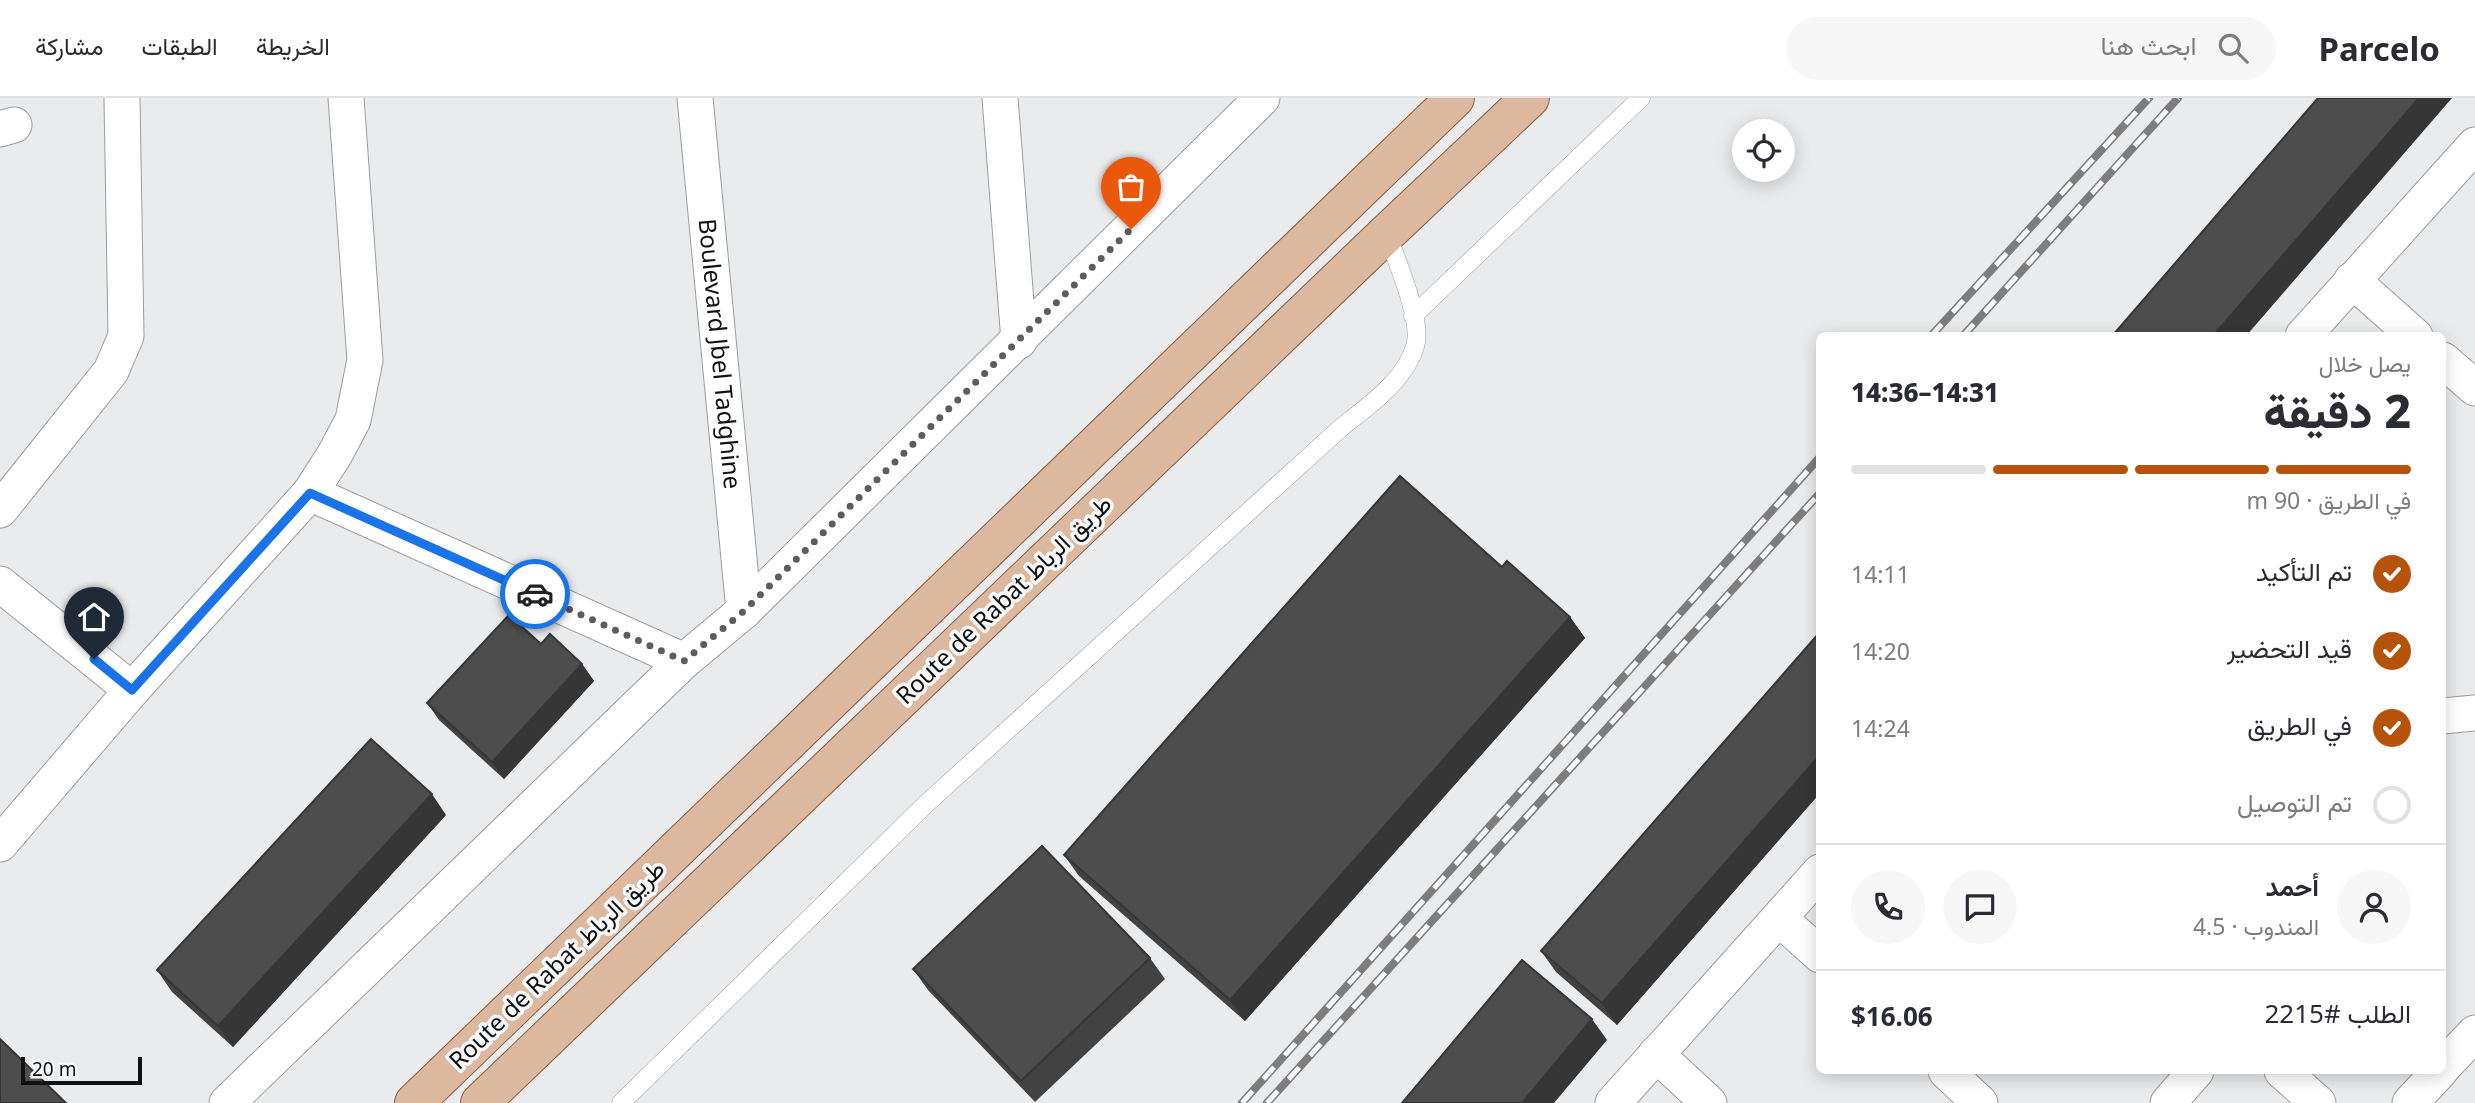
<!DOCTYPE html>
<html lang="ar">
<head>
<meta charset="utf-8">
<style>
	body { margin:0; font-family:"Noto Sans",Vazirmatn,sans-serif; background:#f7f7f7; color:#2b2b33; direction:rtl; height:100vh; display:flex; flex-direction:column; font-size:26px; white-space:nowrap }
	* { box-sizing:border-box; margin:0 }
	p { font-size:23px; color:#7c7c81 }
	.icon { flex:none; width:38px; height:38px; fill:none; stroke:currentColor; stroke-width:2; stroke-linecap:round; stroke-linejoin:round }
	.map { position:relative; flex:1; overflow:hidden; direction:ltr }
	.side { position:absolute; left:1816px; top:234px; width:630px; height:742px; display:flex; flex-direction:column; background:#fff; border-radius:10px; box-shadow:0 4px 18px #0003; direction:rtl }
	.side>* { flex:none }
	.fabs { position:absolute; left:1732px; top:21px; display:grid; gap:14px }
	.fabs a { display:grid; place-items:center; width:63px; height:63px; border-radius:50%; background:#fff; box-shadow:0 4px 18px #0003; font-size:35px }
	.scale { position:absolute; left:21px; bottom:18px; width:121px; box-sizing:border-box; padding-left:7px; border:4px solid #111; border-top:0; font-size:19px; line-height:24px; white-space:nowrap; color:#111; -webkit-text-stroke:5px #f7f8f9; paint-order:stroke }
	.pin { position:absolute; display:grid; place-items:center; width:60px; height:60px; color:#fff; margin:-72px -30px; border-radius:50% 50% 50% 0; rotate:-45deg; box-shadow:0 0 7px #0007 }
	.pin .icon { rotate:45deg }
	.courier { position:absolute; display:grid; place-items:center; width:70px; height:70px; margin:-35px; border:5px solid #1a73e8; border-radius:50%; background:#fff; color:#222; box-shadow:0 2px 9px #0007 }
	.overview em { font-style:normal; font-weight:800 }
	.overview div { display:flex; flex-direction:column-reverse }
	.overview { display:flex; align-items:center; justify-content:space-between; height:119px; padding:0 35px }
	h1 { font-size:46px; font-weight:800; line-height:52px }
	.bar { display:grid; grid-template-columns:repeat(4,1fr); gap:10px 7px; align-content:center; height:84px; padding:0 35px }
	.bar i { height:9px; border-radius:5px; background:#e1e1e2 }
	.bar .current { background:#b45309 }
	.bar p { grid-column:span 4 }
	.line { display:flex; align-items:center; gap:18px; padding:0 35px; border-top:2px solid #e1e1e2 }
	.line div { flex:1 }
	.round { display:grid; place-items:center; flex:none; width:74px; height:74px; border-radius:37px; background:#f7f7f7 }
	ol { padding:0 35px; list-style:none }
	li { display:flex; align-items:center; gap:21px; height:77px }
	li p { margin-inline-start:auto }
	li .icon { padding:7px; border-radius:50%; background:#b45309; color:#fff; stroke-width:4 }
	li:last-child { color:#7c7c81 }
	li i { width:38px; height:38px; border:4px solid #e1e1e2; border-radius:50% }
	header { display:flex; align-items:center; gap:42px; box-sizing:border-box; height:98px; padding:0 35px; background:#fff; border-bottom:2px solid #e1e1e2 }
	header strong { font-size:33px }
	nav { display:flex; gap:38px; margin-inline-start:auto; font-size:24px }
	.search { width:490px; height:63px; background:#f7f7f7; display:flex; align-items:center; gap:18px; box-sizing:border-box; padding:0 24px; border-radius:38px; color:#7c7c81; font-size:26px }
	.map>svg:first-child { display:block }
</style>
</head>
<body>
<header>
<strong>Parcelo</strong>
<div class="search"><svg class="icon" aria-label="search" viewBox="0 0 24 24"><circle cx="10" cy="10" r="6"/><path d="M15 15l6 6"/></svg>ابحث هنا</div>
<nav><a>الخريطة</a><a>الطبقات</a><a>مشاركة</a></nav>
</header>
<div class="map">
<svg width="2475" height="1005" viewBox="0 0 2475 1005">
	<rect width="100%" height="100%" fill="#eaebec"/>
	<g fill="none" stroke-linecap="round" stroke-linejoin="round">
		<!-- lane casing -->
		<g stroke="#9c9c9d" stroke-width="19">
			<path id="lane" d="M1413 218 1641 0
				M621 1005 927 705 1343 328C1370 307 1409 279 1416 244 1421 219 1395 159 1387 135"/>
		</g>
		<!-- street casing -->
		<g stroke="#9c9c9d" stroke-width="37">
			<g id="street">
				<path id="s1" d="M695 0 744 513"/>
				<path d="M1000 0 1019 243"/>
				<path d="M0 31 14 27"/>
				<path d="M2352 182 2415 238"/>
				<path d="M2303 238 2475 47"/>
				<path d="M2443 262 2475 290"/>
				<path d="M310 395 684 563"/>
				<path d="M0 412 111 273 126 238 122 0"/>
				<path d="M0 486 132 592"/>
				<path d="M2443 618 2475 615"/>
				<path d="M0 746 132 592 310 395 335 356 353 322 365 262 346 0"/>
				<path d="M1780 821 1820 857"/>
				<path d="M1656 956 1709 1005"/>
				<path d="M2443 969 2475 935"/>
				<path d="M1946 973 1980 1005"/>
				<path d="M2282 973 2318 1005"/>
				<path d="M227 1005 684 563 744 513 1262 0"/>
				<path d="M1613 1005 1820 774"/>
				<path d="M2168 1005 2196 973"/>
				<path d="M2410 1005 2440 973"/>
			</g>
		</g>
		<!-- primary casing -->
		<g stroke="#855e44" stroke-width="40">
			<path id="primary" d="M414 1005 1455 0
				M480 1005 1387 135 1530 0"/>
		</g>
		<!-- lane -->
		<use href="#lane" stroke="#fff" stroke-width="18"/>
		<!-- street -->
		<use href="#street" stroke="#fff" stroke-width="35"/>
		<!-- primary -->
		<use href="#primary" stroke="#dcb89f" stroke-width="38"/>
		<!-- rail casing -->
		<g stroke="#7d7d7e" stroke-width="8">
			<path id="rail" d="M1931 238 2149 0
				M1963 238 2178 0
				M1242 1005 1820 359
				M1267 1005 1820 395"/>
		</g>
		<!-- rail -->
		<use href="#rail" stroke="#f7f8f9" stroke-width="5" stroke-dasharray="16" stroke-linecap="butt"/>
	</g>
	<!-- wall -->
	<path fill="#424243" d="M1502 469 1570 519 1585 540 1245 923 1079 778 1064 757Z
		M1820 534V695L1617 927 1556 874 1541 853Z
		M541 546 582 566 594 583 504 681 439 622 427 605Z
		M446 717 233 949 172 894 157 872Z
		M1150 860 1165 881 1035 1004 928 892 913 871Z"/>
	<!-- shaded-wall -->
	<path fill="#363637" d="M2419 0H2452L2246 238H2213Z
		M1570 519 1585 540 1245 923 1230 902Z
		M582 566 594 583 504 681 492 664Z
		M1820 657V695L1617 927 1602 905Z
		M432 696 446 717 233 949 218 928Z
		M1592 921 1607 942 1554 1005H1522Z"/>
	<!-- building -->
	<path fill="#4d4d4e" stroke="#363637" stroke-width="2" d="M2318 0H2419L2213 238H2114L2113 237Z
		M1400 378 1502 469 1507 463 1570 519 1230 902 1064 757Z
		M509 517 541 546 550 536 582 566 492 664 427 605Z
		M1820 534V657L1602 905 1541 853Z
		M371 641 432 696 218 928 157 872Z
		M1042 748 1150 860 1021 983 913 871Z
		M1522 862 1592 921 1522 1005H1402Z
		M0 941 66 1005H0Z"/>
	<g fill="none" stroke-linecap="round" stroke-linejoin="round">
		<!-- done -->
		<path stroke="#5d5d5e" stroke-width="7" stroke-dasharray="0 12.6" d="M535 496 684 563 744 513 1131 131"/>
		<!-- route -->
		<path stroke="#1a73e8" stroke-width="9" d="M94 561 132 592 310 395 535 496"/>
	</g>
	<g text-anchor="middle" stroke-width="7" stroke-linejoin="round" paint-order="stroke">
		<!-- street labels -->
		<g font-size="24" fill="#111" stroke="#f7f8f9">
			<text dy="8" stroke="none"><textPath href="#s1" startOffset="257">Boulevard Jbel Tadghine</textPath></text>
			<text transform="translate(1004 502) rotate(-44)" y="8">Route de Rabat طريق الرباط</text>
			<text transform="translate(557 867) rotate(-44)" y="8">Route de Rabat طريق الرباط</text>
		</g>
	</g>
</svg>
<div class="fabs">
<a><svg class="icon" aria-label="locate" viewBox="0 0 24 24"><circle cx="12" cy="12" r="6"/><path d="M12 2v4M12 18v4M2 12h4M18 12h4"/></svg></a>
</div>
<div class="scale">20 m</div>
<div class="pin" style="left:1131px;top:131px;background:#ea580c"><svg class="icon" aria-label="bag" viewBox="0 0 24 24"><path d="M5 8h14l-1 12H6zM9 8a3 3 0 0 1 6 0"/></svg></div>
<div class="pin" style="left:94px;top:561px;background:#1f2937"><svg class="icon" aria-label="home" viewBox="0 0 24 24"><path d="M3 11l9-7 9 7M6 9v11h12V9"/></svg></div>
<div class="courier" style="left:535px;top:496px"><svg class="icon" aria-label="car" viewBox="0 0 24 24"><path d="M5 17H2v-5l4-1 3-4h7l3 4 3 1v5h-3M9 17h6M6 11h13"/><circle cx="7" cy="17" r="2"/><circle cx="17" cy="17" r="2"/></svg></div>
<section class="side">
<div class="overview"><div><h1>2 دقيقة</h1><p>يصل خلال</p></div><em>14:31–14:36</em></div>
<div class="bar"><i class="current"></i><i class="current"></i><i class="current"></i><i></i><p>في الطريق · 90 m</p></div>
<ol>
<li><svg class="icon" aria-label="check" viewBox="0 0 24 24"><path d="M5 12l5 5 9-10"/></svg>تم التأكيد<p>14:11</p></li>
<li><svg class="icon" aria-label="check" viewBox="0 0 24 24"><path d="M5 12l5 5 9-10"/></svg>قيد التحضير<p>14:20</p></li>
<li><svg class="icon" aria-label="check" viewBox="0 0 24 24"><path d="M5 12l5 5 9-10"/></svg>في الطريق<p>14:24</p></li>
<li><i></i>تم التوصيل</li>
</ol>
<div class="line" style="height:126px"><a class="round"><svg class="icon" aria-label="person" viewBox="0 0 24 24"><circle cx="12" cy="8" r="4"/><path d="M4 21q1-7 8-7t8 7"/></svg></a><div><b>أحمد</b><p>المندوب · 4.5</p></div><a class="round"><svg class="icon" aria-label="chat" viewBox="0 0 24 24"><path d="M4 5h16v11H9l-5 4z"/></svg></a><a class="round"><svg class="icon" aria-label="phone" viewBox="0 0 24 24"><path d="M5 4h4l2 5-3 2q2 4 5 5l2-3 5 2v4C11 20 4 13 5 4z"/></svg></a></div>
<div class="line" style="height:91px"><div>الطلب #2215</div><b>$16.06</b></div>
</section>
</div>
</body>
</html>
